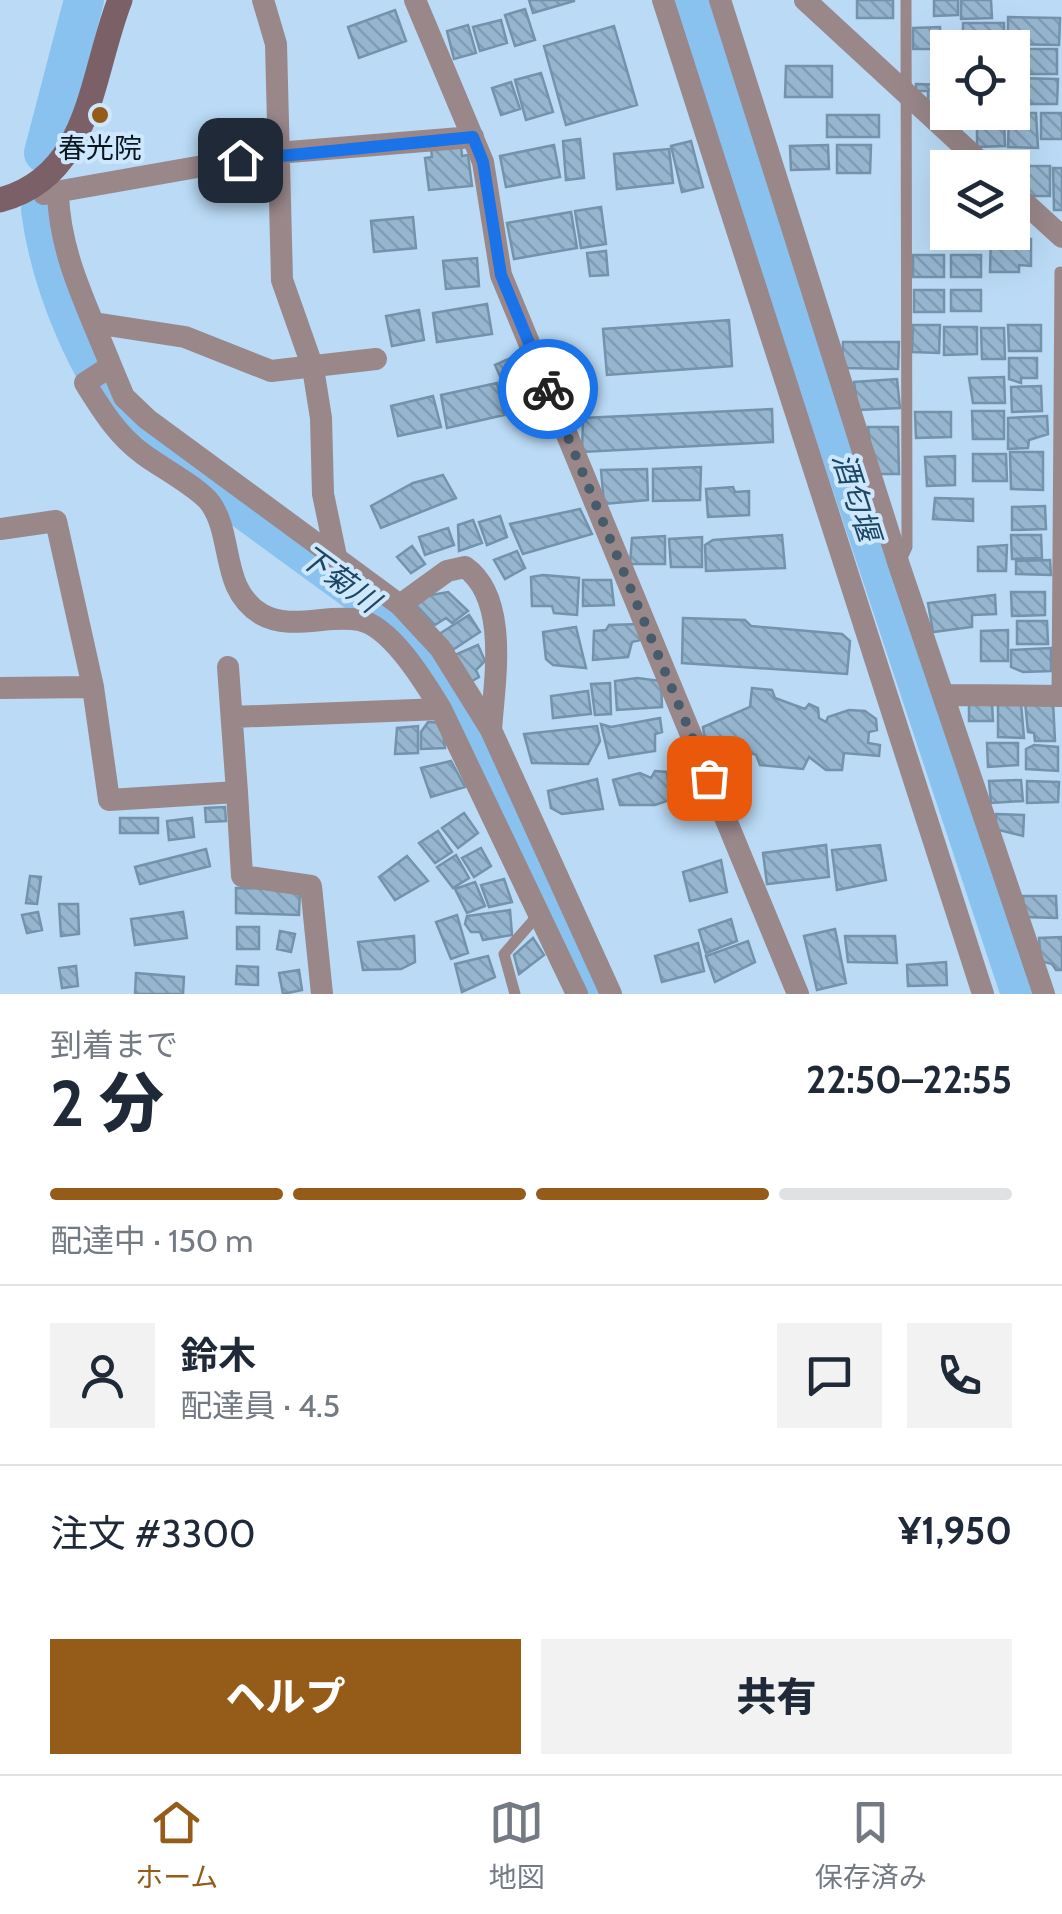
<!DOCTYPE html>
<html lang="ja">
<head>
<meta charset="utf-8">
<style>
	body { margin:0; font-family:Cabin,"Noto Sans JP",sans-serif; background:#f2f2f3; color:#1f2937; height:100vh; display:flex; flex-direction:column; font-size:38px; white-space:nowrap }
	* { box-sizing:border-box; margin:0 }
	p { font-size:32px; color:#747a83 }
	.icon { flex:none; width:55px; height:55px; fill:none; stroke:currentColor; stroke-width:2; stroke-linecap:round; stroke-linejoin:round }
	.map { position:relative; height:994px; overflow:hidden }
	.details { display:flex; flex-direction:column; background:#fff; flex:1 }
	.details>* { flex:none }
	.fabs { position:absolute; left:930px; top:30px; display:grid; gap:20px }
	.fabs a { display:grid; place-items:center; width:100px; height:100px; border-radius:0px; background:#fff; box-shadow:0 10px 40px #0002; font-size:50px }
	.pin { position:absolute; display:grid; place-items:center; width:85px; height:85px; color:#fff; margin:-42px; border-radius:20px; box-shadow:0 5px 15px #0006 }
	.courier { position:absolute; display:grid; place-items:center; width:100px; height:100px; margin:-50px; border:8px solid #1a73e8; border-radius:50%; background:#fff; color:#222; box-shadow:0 2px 12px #0007 }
	.headline em { font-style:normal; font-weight:800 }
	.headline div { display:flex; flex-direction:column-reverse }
	.headline { display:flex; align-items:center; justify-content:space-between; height:170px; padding:0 50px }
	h1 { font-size:65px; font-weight:800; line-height:75px }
	.bar { display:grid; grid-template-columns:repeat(4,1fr); gap:15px 10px; align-content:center; height:120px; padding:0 50px }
	.bar i { height:12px; border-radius:8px; background:#e0e1e3 }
	.bar .current { background:#955b19 }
	.bar p { grid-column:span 4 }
	.line { display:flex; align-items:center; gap:25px; padding:0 50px; border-top:2px solid #e0e1e3 }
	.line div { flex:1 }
	.round { display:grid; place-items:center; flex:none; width:105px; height:105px; border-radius:0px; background:#f2f2f3 }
	.primary-button { display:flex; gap:20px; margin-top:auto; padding:20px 50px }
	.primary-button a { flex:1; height:115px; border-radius:0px; background:#955b19; color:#fff; font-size:40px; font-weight:800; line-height:115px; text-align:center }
	.primary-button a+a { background:#f2f2f3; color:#1f2937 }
	.tabs { display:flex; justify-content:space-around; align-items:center; height:140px; border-top:2px solid #e0e1e3; background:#fff; font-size:28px; color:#747a83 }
	.tabs a { display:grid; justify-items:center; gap:5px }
	.tabs .current { color:#955b19 }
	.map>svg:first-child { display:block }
</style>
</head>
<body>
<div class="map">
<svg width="1062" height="994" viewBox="0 0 1062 994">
	<defs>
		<pattern id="building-back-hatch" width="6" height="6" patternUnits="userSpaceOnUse" patternTransform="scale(2.5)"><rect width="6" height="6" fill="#96b6d0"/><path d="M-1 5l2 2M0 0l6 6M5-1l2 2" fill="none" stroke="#809cb2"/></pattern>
	</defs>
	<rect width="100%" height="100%" fill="#badaf5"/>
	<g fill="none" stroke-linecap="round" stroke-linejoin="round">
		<!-- river -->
		<path stroke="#8ac2ef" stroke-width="40" d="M691 0 1021 994
			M44 153 84 0
			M41 210C51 285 87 371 135 430L389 615 431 660 453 693 595 994"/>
	</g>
	<!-- building -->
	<path fill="url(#building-back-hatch)" stroke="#7392ab" stroke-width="2.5" d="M529 0H574V1L533 13Z
		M857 0H893V18H857Z
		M934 0H958V15L934 16Z
		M961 0H991L992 18 961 19Z
		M525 9 535 40 515 46 505 15Z
		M395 10 406 41 359 58 348 27Z
		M1008 17 1060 18 1059 45 1008 44Z
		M501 20 507 43 480 51 473 27Z
		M963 23H1004V48H963Z
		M468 25 476 53 454 59 447 31Z
		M614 26 637 105 566 125 544 46Z
		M940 27 941 49H913V28Z
		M1012 49H1057V74H1012Z
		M786 66H832V97H785Z
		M541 73 553 112 526 120 515 80Z
		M1012 78 1058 79 1057 104H1012Z
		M511 82 520 109 501 115 492 88Z
		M916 84 948 85V110L945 102H928V91H916Z
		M1009 113H1036L1038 148 1008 147Z
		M1041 113H1062V139H1041Z
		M827 115H879V137H827Z
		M1004 119 1005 146 977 147V120Z
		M580 139 584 178 566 180 563 141Z
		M691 141 703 187 682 192 671 146Z
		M461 145 462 156 468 155 472 186 429 190 425 158 432 157 431 148Z
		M554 145 560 177 506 187 500 156Z
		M828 145 829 169 791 170 790 146Z
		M837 145H871L870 173H837Z
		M669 149 673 183 617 189 614 154Z
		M1012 166H1050V196H1028V183H1012Z
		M1053 168H1062V210H1054Z
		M936 190H948V230H936Z
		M601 207 606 244 581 248 575 211Z
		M571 212 577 248 514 259 507 223Z
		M413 217 416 248 374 252 371 221Z
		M991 232H1006V239H1031V266L1019 265V272H990Z
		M606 251 608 275 590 276 587 253Z
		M913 255H944V277H913Z
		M951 255H981V277H951Z
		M477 258 479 286 446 289 443 261Z
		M914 290H944V312H914Z
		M951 290H981V311H951Z
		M487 304 492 334 437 342 433 313Z
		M419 310 424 340 392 346 386 316Z
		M729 320 732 366 607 375 603 329Z
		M913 325H940L939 353 912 352Z
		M1008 325H1041V351H1009Z
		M944 327H977V354L944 355Z
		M981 328H1004L1005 359H982Z
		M843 342H899L898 369 842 368Z
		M522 353 547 408 533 414 530 406 516 412 495 365Z
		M1009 358H1037V378H1021V383L1009 379Z
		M1004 377 1005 403H973L969 378Z
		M897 379 900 408 858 410 854 382Z
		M497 383 504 415 447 428 441 395Z
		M1041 386 1042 411 1012 412 1011 387Z
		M433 396 441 427 398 436 391 406Z
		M772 409 773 442 582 452 583 418Z
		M972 411H1004V439H973Z
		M915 412H951V437L916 438Z
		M1047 416 1048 434 1029 440 1028 448 1008 449V418Z
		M868 427H898L899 474H880L871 454Z
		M1010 452H1043V490L1011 489Z
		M973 454H1006L1007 481H973Z
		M955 456V485L927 486 925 457Z
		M701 467 700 500 653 501V469Z
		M647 469 648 500 604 504 601 470Z
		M443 475 456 498 381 528 371 506 413 483Z
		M733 487 735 492 749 491V515L708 517 706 489Z
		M935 498 973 499V521L933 519Z
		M1045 506 1046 529 1012 530V507Z
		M580 509 592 534 523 554 510 524Z
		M500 516 507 537 487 545 479 522Z
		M473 520 482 543 459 551 458 525Z
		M448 528 454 545 425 555 419 537Z
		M782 535 785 568 706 571 705 545 713 540Z
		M1011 535H1041L1042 558 1012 559Z
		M665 536V564H630L632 538Z
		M702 537V567H671L669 539Z
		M1007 545 1006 571H978V547Z
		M412 546 425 564 411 573 397 557Z
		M517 551 525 568 505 579 494 560Z
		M1050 560 1051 575 1016 574V561Z
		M543 575 579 578 577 615 554 613 552 606H532L531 577Z
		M583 580H611L614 605 583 606Z
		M448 592 468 611 452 623 446 618 435 625 416 605 426 596Z
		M1011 592H1045V615L1012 616Z
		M995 595 996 614 972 615V627L933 632 928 603Z
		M469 615 480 632 448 653 436 636Z
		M683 618 745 620 751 626 842 634 850 641 847 674 682 663Z
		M1017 621H1047L1048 644H1017Z
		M639 624 640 640 632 642 628 657 593 660 594 631 606 630 609 625Z
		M576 627 586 668 553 665 546 659 543 632Z
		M1008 630V661H981V631Z
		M478 645 485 661 476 670 479 677 467 684 450 657Z
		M1051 648V671L1023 672 1011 667V650Z
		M637 678 661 681 662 707 617 710 615 681Z
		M610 683 611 714 595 715 591 684Z
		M752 688 772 690 775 698 805 709 809 704 818 708 819 718 826 722 828 717 849 710 865 711 876 719 877 730 869 732 868 743 880 745 879 756 844 753 842 770H826L809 757 803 769 760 765 756 755 749 752H741L727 761 707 755 703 727 750 707Z
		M588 691 591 714 553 718 551 696Z
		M1053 701 1055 741H1035L1034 733 1028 732 1025 702Z
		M969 703H992L993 721H969Z
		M1021 703 1024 738 998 737V704Z
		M660 718 662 732 655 734V751L609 758 601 724 611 727Z
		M428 722 442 723 445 748 421 749V732Z
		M418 726V753L395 754 397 728Z
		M597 726 600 741 588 764 532 763 524 734Z
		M987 743H1018V765L988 767Z
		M1034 745 1058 747V771L1026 769V749Z
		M451 761 465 787 431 797 421 768Z
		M655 771 667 772 670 800 655 805H620L613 780 640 773 651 778Z
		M597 779 603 809 562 814 551 808 548 791Z
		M1021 780 1023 801 991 803 989 781Z
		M1027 781 1059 782 1058 802 1027 803Z
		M225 807 226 821 206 822 205 808Z
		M464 813 478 833 458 848 442 828Z
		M996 814 1024 815 1023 836 995 829Z
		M120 818H158V833H120Z
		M192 818 194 837 169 840 167 821Z
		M438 831 452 852 435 863 419 843Z
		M826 845 829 877 767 884 763 853Z
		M880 845 886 880 837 890 832 850Z
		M481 848 491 866 474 877 462 858Z
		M206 849 210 866 140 884 135 867Z
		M456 855 469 878 453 888 437 867Z
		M407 856 428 881 395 900 379 877Z
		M721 860 727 892 690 901 683 872Z
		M30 876 41 877 37 904 26 903Z
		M504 879 512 902 489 907 481 885Z
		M475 882 485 906 467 913 455 889Z
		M236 888 300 889 299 915 236 913Z
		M1023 896H1056L1057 918 1024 917Z
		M59 904H78L79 934 61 936Z
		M510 910 512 935 483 940 480 932H471L465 924 467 916Z
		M38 912 42 930 27 933 22 915Z
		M183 912 187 938 135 945 131 919Z
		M457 915 468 953 451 959 436 922Z
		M731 919 737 941 706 953 699 930Z
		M237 927H259V949H237Z
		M835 929 846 983 817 990 804 936Z
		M280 931 295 934 291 952 277 949Z
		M414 936 415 962 401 969 363 970 358 942Z
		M845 936H895L897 963 848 962Z
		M1062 937V970H1056L1052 964 1041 961 1039 938Z
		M533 938 544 955 519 974 514 955Z
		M748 941 755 962 715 982 706 956Z
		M698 943 704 971 662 982 655 956Z
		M488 956 495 977 462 992 455 964Z
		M946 962 947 985 908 986 907 965Z
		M76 966 78 986 62 988 59 968Z
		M237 966 258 967V985L236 984Z
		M299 970 302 990 283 994 279 973Z
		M136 973 184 977 183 994H135Z"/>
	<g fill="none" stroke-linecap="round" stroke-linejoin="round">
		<!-- lane -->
		<path stroke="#99878a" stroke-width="11" d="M901 560 907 547 906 0
			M1057 696 1060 272
			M515 994 504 954 538 915"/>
		<!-- street -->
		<path stroke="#99878a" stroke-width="22" d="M263 0 276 44 282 280 313 368 321 418 323 494 337 561
			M415 0 483 162 501 275 798 994
			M663 0 983 994
			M720 0 899 565 1044 994
			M805 0 987 168
			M1012 191 1062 237
			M44 194 277 153 473 137
			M58 194C60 256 88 308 111 366L85 383C102 410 117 435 143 454 160 467 200 488 211 504 234 538 220 589 261 614 290 631 328 614 359 620 391 626 425 683 441 709L577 994
			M94 323 185 337 271 371 376 359
			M111 366 124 397 147 419 400 605 440 648 491 730 611 994
			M0 529 56 521 93 687 109 800 237 792 242 876 311 886 322 994
			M400 605 447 571 465 567C510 599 494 683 491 730
			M228 667 237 792
			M0 688 93 687
			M946 695 1062 696
			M232 717 441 709"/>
		<!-- secondary -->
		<path stroke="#7b6167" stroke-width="25" d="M0 200C91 176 90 77 120 0"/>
	</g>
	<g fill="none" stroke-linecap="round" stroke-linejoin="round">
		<!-- done -->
		<path stroke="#485b6a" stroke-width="10" stroke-dasharray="0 18" d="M548 389 709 778"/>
		<!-- route -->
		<path stroke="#1a73e8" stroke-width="12" d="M240 160 473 137 483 162 501 275 548 389"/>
	</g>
	<!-- markers -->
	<circle fill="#955b19" stroke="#cde7fd" stroke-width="4" cx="100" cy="115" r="10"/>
	<g text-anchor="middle" stroke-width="8" stroke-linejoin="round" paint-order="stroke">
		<!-- poi labels -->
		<g font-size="28" fill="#0a161f" stroke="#cde7fd">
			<text x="100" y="158">春光院</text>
		</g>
		<!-- water labels -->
		<g font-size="30" font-style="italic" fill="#1c4664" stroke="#cde7fd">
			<text transform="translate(856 497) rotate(72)" y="10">酒匂堰</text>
			<text transform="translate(339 579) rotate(36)" y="10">下菊川</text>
		</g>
	</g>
</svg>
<div class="fabs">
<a><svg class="icon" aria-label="locate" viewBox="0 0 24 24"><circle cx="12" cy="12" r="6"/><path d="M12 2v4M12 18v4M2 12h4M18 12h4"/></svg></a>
<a><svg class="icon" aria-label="layers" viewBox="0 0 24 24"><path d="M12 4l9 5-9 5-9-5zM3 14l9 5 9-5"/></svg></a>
</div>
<div class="pin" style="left:709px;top:778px;background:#ea580c"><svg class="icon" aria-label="bag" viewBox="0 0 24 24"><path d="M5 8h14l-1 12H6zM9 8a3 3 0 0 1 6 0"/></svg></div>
<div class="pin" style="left:240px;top:160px;background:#1f2937"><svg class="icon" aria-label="home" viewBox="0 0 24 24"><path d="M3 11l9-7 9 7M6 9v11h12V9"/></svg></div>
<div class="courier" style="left:548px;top:389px"><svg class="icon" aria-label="bike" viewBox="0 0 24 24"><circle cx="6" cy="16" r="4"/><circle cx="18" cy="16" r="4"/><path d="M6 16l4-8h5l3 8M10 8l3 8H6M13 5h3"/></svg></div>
</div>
<section class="details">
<div class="headline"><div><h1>2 分</h1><p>到着まで</p></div><em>22:50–22:55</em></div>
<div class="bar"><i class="current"></i><i class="current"></i><i class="current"></i><i></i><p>配達中 · 150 m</p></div>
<div class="line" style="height:180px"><a class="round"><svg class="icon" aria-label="person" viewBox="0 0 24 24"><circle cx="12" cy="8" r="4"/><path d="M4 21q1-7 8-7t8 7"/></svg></a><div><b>鈴木</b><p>配達員 · 4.5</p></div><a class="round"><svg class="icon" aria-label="chat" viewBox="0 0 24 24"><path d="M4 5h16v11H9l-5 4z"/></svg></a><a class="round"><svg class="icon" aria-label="phone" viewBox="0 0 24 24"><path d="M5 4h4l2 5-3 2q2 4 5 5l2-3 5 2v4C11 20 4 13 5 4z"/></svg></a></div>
<div class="line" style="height:130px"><div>注文 #3300</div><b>¥1,950</b></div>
<div class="primary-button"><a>ヘルプ</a><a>共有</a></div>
</section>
<nav class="tabs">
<a class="current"><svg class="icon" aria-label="home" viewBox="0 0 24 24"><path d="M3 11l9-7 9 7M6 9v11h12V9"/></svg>ホーム</a>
<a><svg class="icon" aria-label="map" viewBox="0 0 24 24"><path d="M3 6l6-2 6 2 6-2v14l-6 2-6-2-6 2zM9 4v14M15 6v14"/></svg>地図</a>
<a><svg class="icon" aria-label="saved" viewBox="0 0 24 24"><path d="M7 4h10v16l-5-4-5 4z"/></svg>保存済み</a>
</nav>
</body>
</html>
